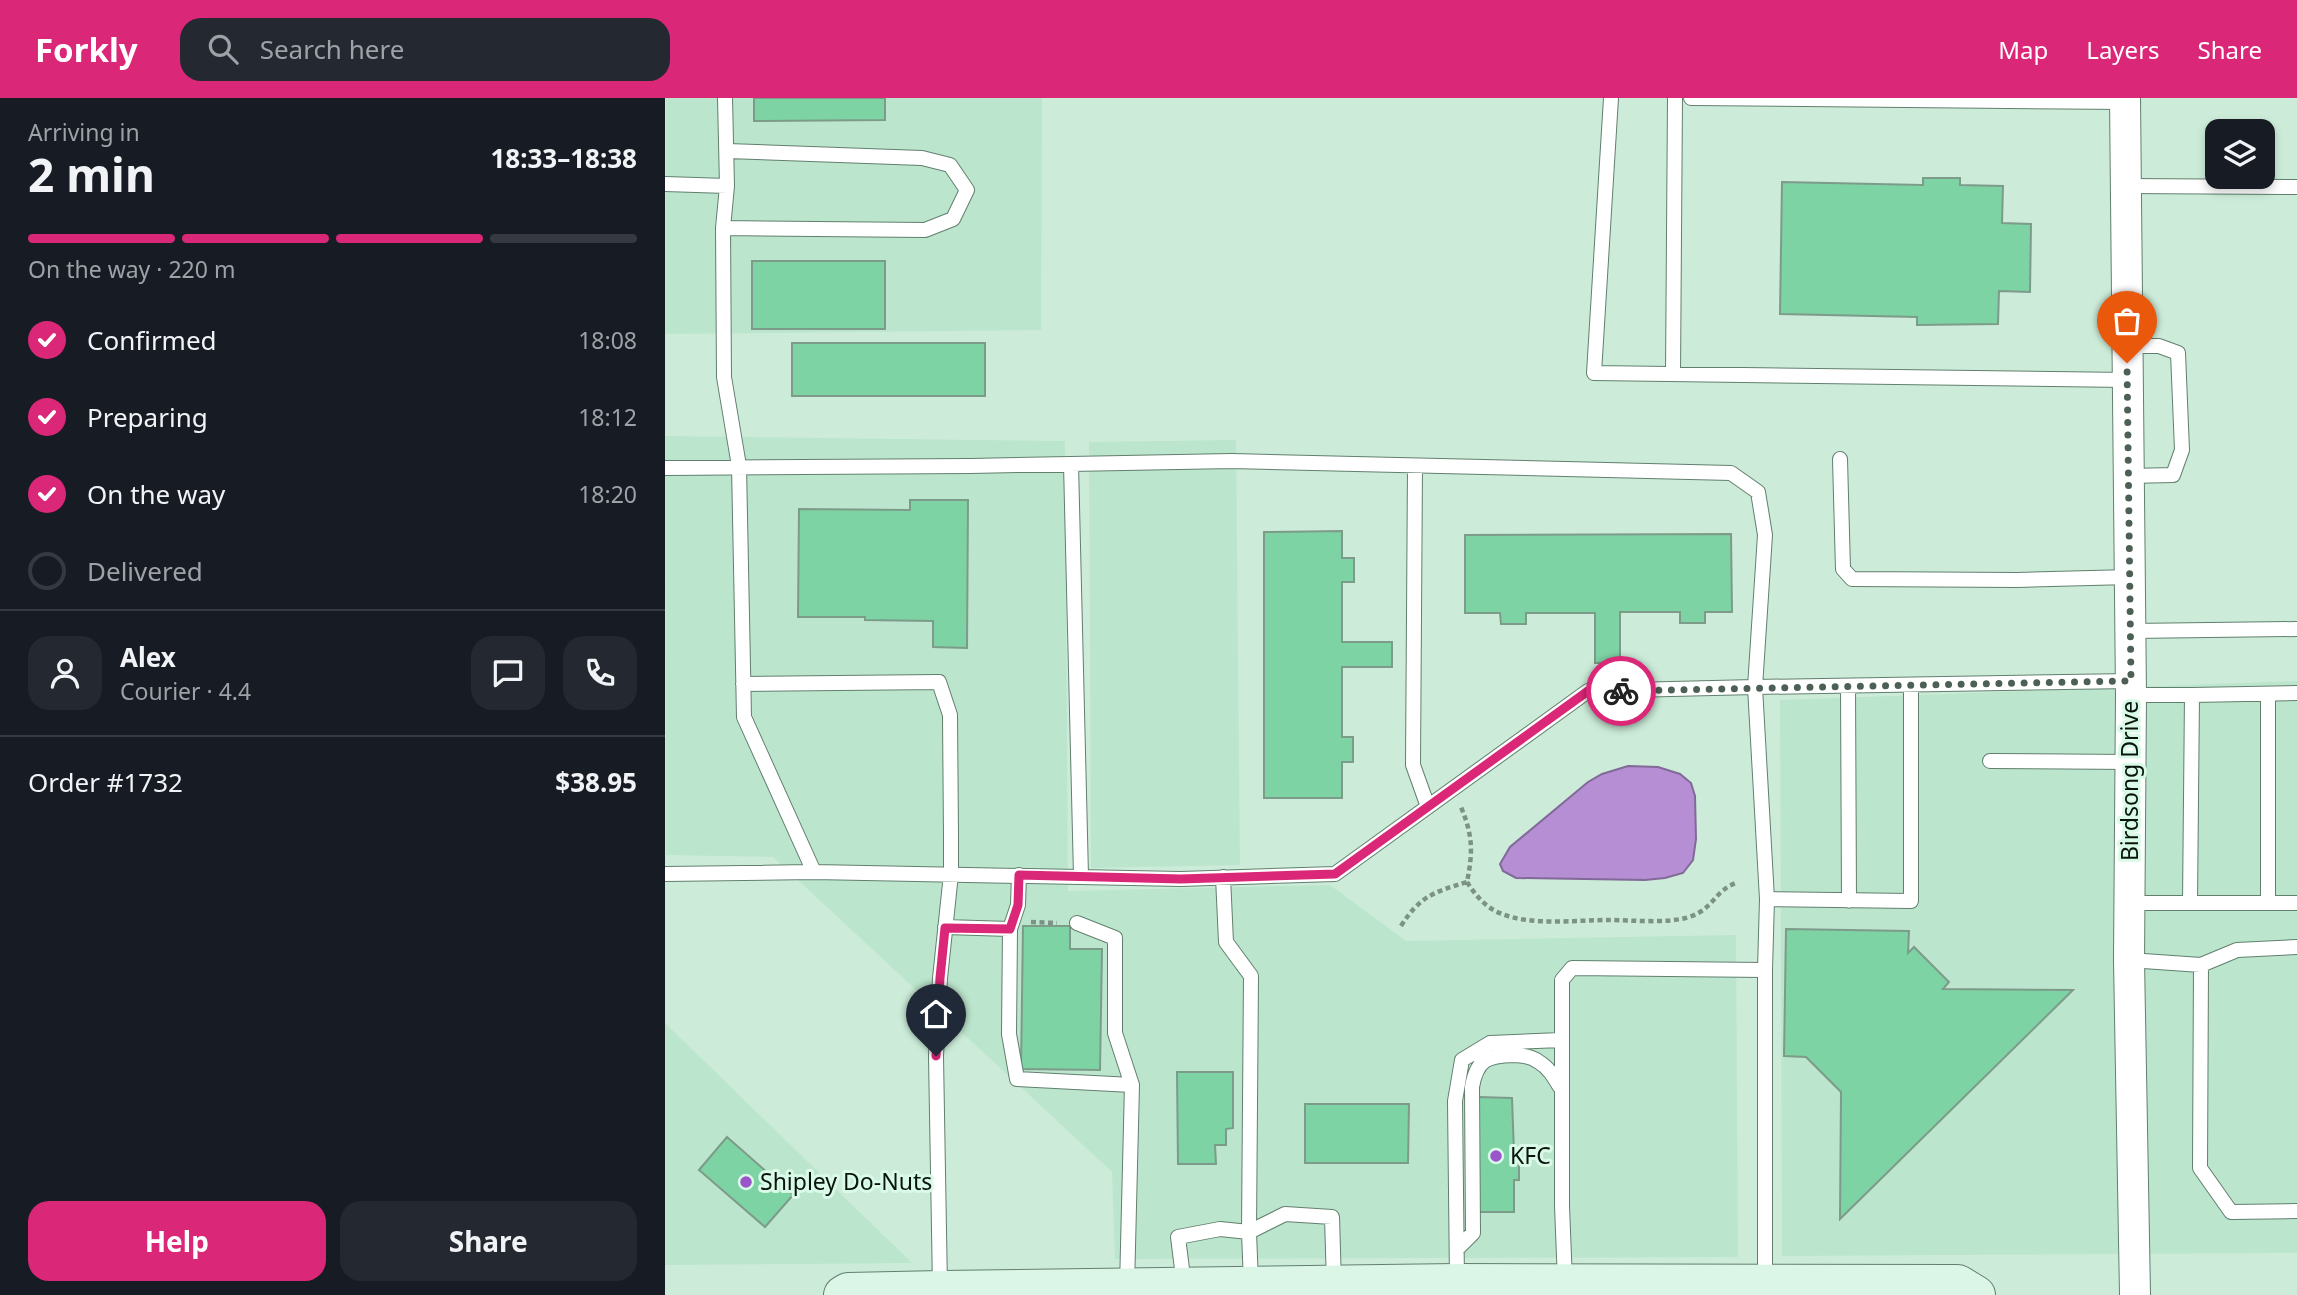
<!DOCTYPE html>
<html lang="en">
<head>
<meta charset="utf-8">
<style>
	body { margin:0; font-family:"Noto Sans",sans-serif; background:#242831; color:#f1f3f6; height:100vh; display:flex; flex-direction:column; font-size:26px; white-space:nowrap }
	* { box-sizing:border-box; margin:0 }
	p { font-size:23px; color:#9ea1a6 }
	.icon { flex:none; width:38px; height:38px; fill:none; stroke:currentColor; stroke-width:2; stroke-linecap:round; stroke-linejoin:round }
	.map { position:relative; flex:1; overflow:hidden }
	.side { display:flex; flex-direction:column; background:#171b24; width:665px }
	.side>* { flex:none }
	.controls { position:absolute; left:1540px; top:21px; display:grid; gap:14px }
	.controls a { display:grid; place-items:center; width:70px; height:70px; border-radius:14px; background:#171b24; box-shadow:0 4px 10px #0003; font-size:35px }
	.pin { position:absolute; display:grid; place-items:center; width:60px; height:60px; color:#fff; margin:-72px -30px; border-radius:50% 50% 50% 0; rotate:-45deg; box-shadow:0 0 7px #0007 }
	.pin .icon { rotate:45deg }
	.courier { position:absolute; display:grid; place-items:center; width:70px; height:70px; margin:-35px; border:5px solid #db2777; border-radius:50%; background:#fff; color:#222; box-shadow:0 2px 9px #0007 }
	.headline em { font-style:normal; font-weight:700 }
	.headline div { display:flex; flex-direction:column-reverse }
	.headline { display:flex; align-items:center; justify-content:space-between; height:119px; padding:0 28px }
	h1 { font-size:46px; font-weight:700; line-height:52px }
	.bar { display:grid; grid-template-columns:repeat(4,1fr); gap:10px 7px; align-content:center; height:84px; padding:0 28px }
	.bar i { height:9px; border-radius:5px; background:#363941 }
	.bar .current { background:#db2777 }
	.bar p { grid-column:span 4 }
	.line { display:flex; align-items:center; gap:18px; padding:0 28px; border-top:2px solid #363941 }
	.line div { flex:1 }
	.round { display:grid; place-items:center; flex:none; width:74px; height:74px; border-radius:21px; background:#242831 }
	ol { padding:0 28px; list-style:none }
	li { display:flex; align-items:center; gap:21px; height:77px }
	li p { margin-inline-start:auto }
	li .icon { padding:7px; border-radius:50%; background:#db2777; color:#fff; stroke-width:4 }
	li:last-child { color:#9ea1a6 }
	li i { width:38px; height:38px; border:4px solid #363941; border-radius:50% }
	.action { display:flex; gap:14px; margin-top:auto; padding:14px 28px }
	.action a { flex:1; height:80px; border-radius:21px; background:#db2777; color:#fff; font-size:28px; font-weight:700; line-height:80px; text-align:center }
	.action a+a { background:#242831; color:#f1f3f6 }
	header { display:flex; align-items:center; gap:42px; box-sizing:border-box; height:98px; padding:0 35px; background:#db2777; color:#fff }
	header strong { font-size:33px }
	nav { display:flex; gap:38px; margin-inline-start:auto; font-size:24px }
	.search { width:490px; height:63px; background:#242831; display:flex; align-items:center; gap:18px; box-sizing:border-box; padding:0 24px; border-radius:21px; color:#9ea1a6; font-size:26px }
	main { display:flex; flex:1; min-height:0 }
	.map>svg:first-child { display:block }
</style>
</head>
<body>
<header>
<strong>Forkly</strong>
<div class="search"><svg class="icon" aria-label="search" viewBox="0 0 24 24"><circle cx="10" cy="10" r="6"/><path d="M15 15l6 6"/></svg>Search here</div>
<nav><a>Map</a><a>Layers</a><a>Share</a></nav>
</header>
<main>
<section class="side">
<div class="headline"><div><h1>2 min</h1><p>Arriving in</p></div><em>18:33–18:38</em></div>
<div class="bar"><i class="current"></i><i class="current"></i><i class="current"></i><i></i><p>On the way · 220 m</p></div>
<ol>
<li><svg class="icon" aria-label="check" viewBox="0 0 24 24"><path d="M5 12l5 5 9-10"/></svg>Confirmed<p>18:08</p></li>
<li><svg class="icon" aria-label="check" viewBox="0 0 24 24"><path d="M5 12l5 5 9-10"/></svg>Preparing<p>18:12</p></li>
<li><svg class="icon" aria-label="check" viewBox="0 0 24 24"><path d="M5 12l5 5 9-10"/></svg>On the way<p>18:20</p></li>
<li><i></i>Delivered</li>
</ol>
<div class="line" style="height:126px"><a class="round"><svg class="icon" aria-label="person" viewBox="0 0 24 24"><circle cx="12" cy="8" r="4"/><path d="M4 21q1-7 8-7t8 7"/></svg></a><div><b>Alex</b><p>Courier · 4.4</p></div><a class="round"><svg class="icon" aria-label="chat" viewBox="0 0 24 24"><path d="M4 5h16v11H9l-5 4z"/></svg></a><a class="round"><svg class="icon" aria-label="phone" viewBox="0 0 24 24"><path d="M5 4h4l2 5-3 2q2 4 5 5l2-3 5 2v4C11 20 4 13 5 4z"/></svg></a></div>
<div class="line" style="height:91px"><div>Order #1732</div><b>$38.95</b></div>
<div class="action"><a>Help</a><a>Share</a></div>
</section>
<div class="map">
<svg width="1632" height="1197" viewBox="0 0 1632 1197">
	<rect width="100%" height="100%" fill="#ccecd9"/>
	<!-- built -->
	<path fill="#bce5cd" d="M1 0H377L376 232 0 236Z
		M0 338 400 343 403 793 665 787 741 843 1071 837 1073 1159 450 1161 447 1074 108 759 1 757Z
		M571 342 575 767 426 770 424 344Z
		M1632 583V1155L1117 1158 1115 602Z
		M0 925 247 1165 0 1167Z"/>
	<!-- water -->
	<path fill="#b58ed3" stroke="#816998" stroke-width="2" d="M963 668 993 669 1015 676 1026 685 1030 698 1031 741 1028 762 1018 775 1000 780 980 782 851 780 838 773 835 766 845 749 923 684 937 676Z"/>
	<!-- building -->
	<path fill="#7ed3a5" stroke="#7d9b89" stroke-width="2" d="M89 0H220V22L89 23Z
		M1258 80H1295V87L1338 88 1337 125 1366 126 1365 194 1334 193 1333 226 1252 227V219L1115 216 1117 84 1258 87Z
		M87 163H220V231H87Z
		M127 245H320V298H127Z
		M245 402H303L302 550 268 549V523L200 522V519H133L134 411 245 412Z
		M677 433V460H689V484H677V544H727V569H677V639H688V664H677V700H599V434Z
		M1066 436 1067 514H1040V525H1015V514H955V565H930V515H861V526H836L835 515H800V437Z
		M358 828H405V851H437L435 972 356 971Z
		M1121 831 1244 833 1243 855 1249 849 1284 884 1278 891 1408 892 1175 1121 1176 994 1141 959 1119 958Z
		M512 974H568V1030L561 1031V1047H550L551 1066H513Z
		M813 999 847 1000 849 1055H851V1064H854V1082H849V1114H811Z
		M640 1006H744L743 1065H640Z
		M62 1039 128 1097 100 1129 34 1072Z"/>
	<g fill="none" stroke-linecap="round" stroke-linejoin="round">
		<!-- service casing -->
		<g stroke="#627f6e" stroke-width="16">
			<path id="service" d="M60 0 62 88 58 130 59 279 74 368 79 619 149 774
				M946 0 929 275 1463 282
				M1026 0 1460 4
				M0 86 62 88
				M1461 88 1632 89
				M58 130 260 132 288 121 302 92 285 67 257 60 62 53
				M1462 248H1494L1513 255 1517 352 1508 377 1464 378
				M1008 276 1010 0
				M1175 361 1178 471 1187 481 1352 482 1465 479
				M406 366 416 778
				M750 368 748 667 763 709
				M0 370 305 368 567 363 1066 375 1093 394 1100 437 1090 589 923 593 670 776 516 781 149 774 0 776
				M1465 533 1632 531
				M78 586 274 584 285 617 286 738V776L275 880 271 958 275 1190
				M1183 588 1184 803
				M1603 596V805
				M1466 597H1527L1525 805
				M1527 597 1632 595
				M1325 663 1466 664
				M558 779 561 844 586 878 584 1134 620 1116 667 1119 669 1186
				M1102 801 1246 803V587
				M1464 805H1632
				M412 825 450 840V935L467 987
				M280 829 345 831 344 936 352 981 467 987 462 1189
				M345 831 353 807 354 777
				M1464 862 1536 867 1572 852 1632 849
				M1536 867 1535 1070 1566 1114 1632 1113
				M792 1151 808 1135 807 989C812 961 822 958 848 957 857 957 867 959 874 964 884 970 889 979 895 989
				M792 1183 790 1003 797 962 825 945 896 942
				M900 1184 897 1108V882L907 870 1100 872 1102 801 1090 589 1466 583
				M1100 1186V872
				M519 1187 513 1139 555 1131 584 1134 586 1185"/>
		</g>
		<!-- minor casing -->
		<g stroke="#627f6e" stroke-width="32">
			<path id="minor" d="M1460 0 1466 597 1464 862 1470 1197"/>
		</g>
		<!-- secondary casing -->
		<g stroke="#627f6e" stroke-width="40">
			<path id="secondary" d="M178 1197 183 1194 276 1192 792 1185 1293 1186 1311 1197"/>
		</g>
		<!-- path -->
		<path stroke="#7b9285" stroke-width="4.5" stroke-dasharray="5 3.5" stroke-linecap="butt" d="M802 784C811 798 821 810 837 816 867 828 912 822 944 822 967 822 1002 826 1024 819 1049 811 1049 793 1071 785
			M366 824 392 825
			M736 828C755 798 769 794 802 784 808 754 808 738 796 709"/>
		<!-- service -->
		<use href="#service" stroke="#fff" stroke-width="14"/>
		<!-- minor -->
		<use href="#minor" stroke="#fff" stroke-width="30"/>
		<!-- secondary -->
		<use href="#secondary" stroke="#dbf6e7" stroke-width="38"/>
	</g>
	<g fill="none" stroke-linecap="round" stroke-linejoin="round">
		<!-- done -->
		<path stroke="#4d6055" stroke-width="7" stroke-dasharray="0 12.6" d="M956 593 1466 583 1462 265"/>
		<!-- route -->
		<path stroke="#db2777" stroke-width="9" d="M271 958 275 880 280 830 345 831 353 807 354 777 516 781 670 776 923 593H956"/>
	</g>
	<!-- markers -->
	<g fill="#9b55ca" stroke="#d9fae6" stroke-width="2.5">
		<circle cx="831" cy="1058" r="7"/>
		<circle cx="81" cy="1084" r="7"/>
	</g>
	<g text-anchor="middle" stroke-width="6" stroke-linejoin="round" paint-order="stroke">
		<!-- street labels -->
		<g font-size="23" fill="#09140e" stroke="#d9fae6">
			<text transform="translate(1465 683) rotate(-90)" y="8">Birdsong Drive</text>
		</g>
		<!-- poi labels -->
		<g font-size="23" fill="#09140e" stroke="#d9fae6" text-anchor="start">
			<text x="845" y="1066">KFC</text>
			<text x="95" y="1092">Shipley Do-Nuts</text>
		</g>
	</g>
</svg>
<div class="controls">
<a><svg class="icon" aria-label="layers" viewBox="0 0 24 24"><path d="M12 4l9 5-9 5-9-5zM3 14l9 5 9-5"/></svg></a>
</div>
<div class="pin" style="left:1462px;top:265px;background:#ea580c"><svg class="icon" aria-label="bag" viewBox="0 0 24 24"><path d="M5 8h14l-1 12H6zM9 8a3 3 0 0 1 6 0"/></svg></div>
<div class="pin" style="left:271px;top:958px;background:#1f2937"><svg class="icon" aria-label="home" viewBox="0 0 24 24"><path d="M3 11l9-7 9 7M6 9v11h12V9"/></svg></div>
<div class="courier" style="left:956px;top:593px"><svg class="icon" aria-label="bike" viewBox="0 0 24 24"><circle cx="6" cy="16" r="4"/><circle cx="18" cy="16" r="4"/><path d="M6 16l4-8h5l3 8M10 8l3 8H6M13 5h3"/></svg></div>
</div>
</main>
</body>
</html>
